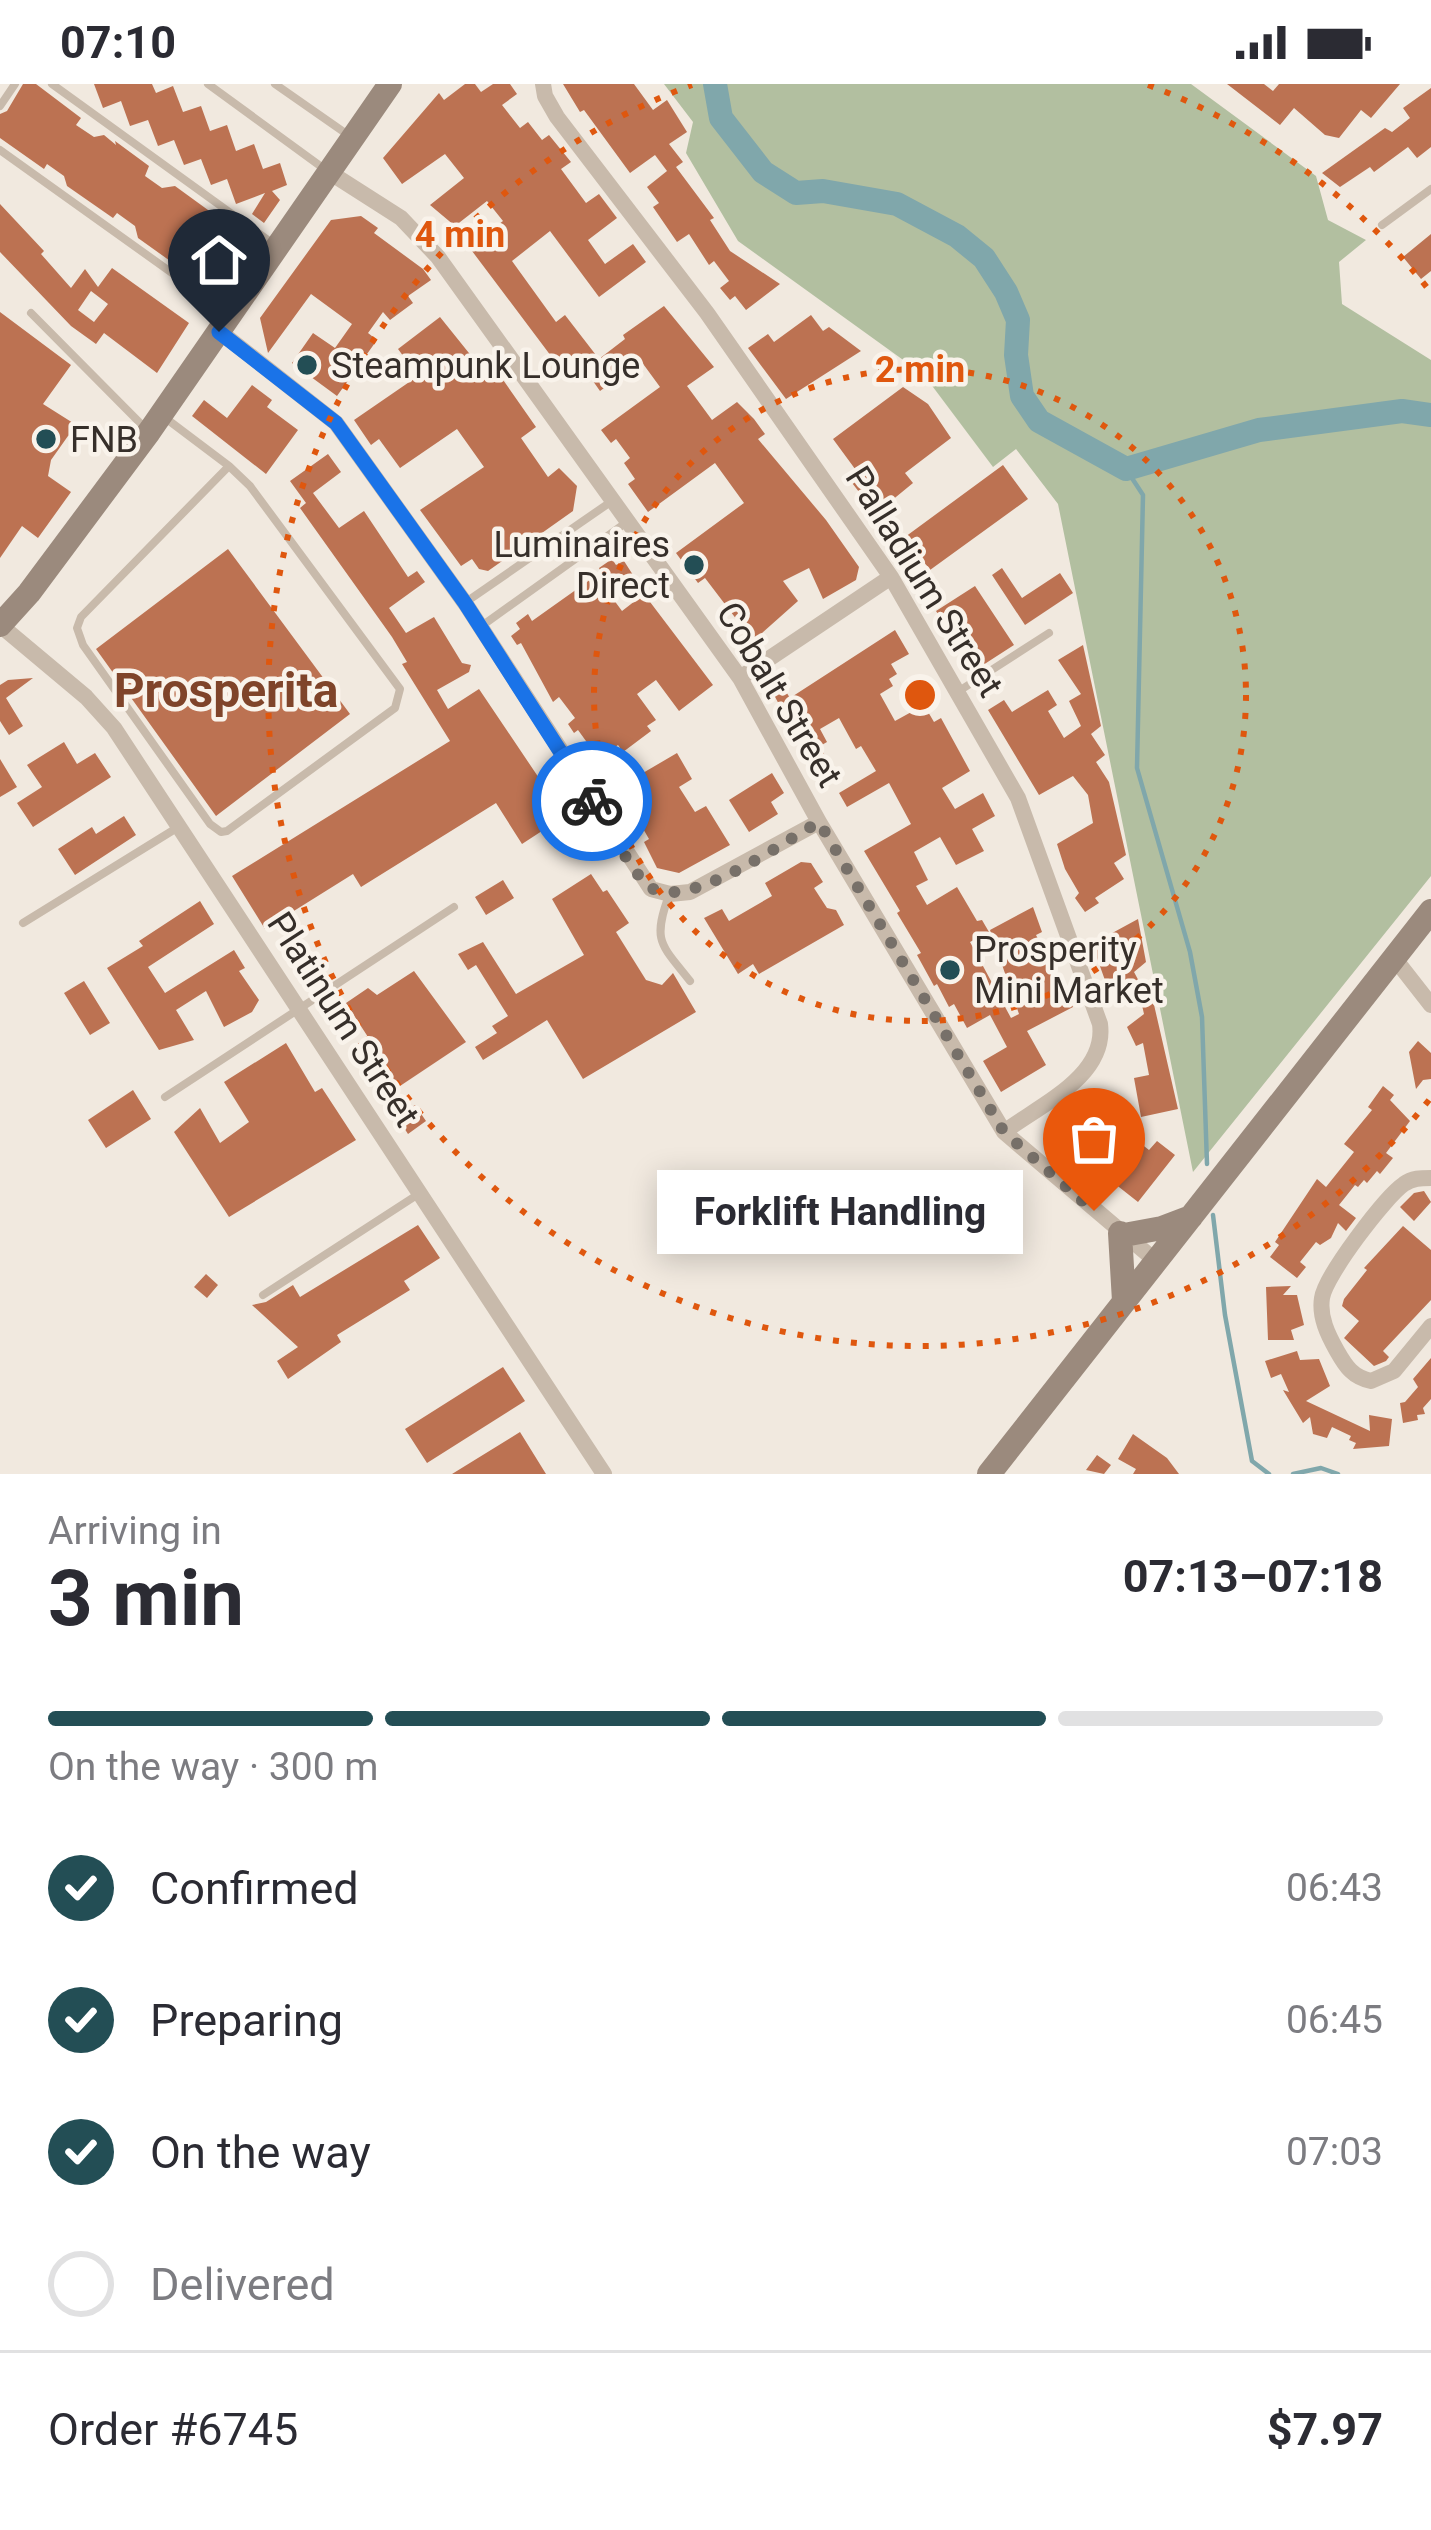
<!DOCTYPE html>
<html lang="en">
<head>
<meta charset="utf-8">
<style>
	body { margin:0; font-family:Roboto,sans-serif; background:#f2f2f3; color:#2b2b33; height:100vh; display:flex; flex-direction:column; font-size:45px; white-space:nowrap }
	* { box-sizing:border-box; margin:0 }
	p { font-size:39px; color:#7c7c81 }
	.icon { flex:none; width:66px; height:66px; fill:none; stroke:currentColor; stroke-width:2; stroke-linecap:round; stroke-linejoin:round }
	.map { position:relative; height:1390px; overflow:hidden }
	.drawer { display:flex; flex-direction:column; background:#fff; flex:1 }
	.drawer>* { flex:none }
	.pin { position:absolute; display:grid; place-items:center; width:102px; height:102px; color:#fff; margin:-123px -51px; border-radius:50% 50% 50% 0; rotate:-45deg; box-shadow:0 0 12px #0007 }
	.pin .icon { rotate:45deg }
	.courier { position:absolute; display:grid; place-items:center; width:120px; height:120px; margin:-60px; border:9px solid #1a73e8; border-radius:50%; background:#fff; color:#222; box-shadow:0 3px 15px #0007 }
	.bubble { position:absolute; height:84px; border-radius:0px; background:#fff; box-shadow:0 6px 30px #0003; font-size:39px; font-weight:700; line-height:84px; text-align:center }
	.overview em { font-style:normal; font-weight:700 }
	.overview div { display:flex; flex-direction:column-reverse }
	.overview { display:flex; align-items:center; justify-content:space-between; height:204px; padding:0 48px }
	h1 { font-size:78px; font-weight:700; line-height:90px }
	.bar { display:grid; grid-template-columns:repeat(4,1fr); gap:18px 12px; align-content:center; height:144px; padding:0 48px }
	.bar i { height:15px; border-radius:9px; background:#e1e1e2 }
	.bar .current { background:#234e55 }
	.bar p { grid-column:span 4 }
	.line { display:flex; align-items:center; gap:30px; padding:0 48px; border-top:3px solid #e1e1e2 }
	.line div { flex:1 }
	ol { padding:0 48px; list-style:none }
	li { display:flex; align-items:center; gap:36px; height:132px }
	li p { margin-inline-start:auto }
	li .icon { padding:12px; border-radius:50%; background:#234e55; color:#fff; stroke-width:4 }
	li:last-child { color:#7c7c81 }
	li i { width:66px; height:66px; border:6px solid #e1e1e2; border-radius:50% }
	.status { display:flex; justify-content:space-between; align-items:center; height:84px; padding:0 60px; background:#fff; direction:ltr }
	.status svg { height:33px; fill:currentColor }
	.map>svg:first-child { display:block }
</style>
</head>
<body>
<div class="status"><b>07:10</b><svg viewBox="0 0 49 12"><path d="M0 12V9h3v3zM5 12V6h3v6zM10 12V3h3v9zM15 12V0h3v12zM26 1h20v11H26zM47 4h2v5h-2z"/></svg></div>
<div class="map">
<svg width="1431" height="1390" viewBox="0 0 1431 1390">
	<rect width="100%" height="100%" fill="#f1e9df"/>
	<!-- green -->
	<path fill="#b2bfa0" d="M664 0H1191L1316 92 1328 136 1366 156 1339 178 1342 220 1431 276V792L1193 1088 1058 420 1016 365 993 383 924 291 738 157 686 69 693 38Z"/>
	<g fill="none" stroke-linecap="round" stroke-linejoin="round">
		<!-- stream -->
		<path stroke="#80a7ab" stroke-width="4.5" d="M1126 385 1143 411 1137 684 1190 868 1202 933 1207 1080
			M1213 1131 1225 1231 1252 1377 1269 1390
			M1293 1390 1321 1384 1338 1390"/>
		<!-- river -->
		<path stroke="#80a7ab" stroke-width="24" d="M715 0 721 34 763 88 796 109 823 107 897 120 957 152 984 174 1006 208 1018 236 1016 271 1022 312 1039 337 1126 385 1259 346 1402 327 1431 331"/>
	</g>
	<!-- building -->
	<path fill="#bc7252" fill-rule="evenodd" d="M23 0H36L81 34 76 41 94 53 104 51 116 61 115 57 149 82 145 92 162 104 175 102 252 158 215 209 138 154 135 142 117 129 113 134 67 102 64 92 47 80 44 85 0 54V30L7 27Z
		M94 0H152L156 9 173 2 183 28 201 22 210 47 227 41 236 67 254 60 263 85 280 79 287 101 272 107 280 116 264 139 252 130 265 109 236 120 227 95 211 101 201 75 184 81 174 56 158 62 148 36 130 42 121 17 103 24Z
		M465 0H475L481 8 493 0H510L517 10 502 21 520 44 528 38 542 56 549 51 571 78 561 85 586 119 599 110 617 134 588 156 605 180 633 160 646 178 599 213 550 147 512 177 556 238 565 231 599 275 625 255 623 251 664 222 714 283 687 302 712 336 737 318 754 335 765 350 758 355 826 436 859 483 856 496 823 515 809 484 783 497 798 517 753 557 705 494 698 499 676 469 744 419 715 379 648 428 628 400 635 395 624 379 630 374 616 355 611 359 601 346 660 303 641 277 600 307 581 280 566 292 469 163 503 137 487 117 455 142 430 121 464 94 445 70 402 100 383 74 439 9 444 16Z
		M563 0H634L653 26 667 16 687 48 669 60 683 78 676 83 714 134 710 136 730 167 780 200 746 226 735 212 730 216 720 204 729 197 714 177 709 181 689 150 677 158 653 123 659 119 647 103 667 87 655 71 630 89 584 26 580 28Z
		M1227 0H1264L1273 7 1279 0H1400L1371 34 1361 26 1339 54 1325 51 1294 24 1280 41Z
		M1431 4V63L1417 74 1408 63 1374 88 1370 83 1340 103 1322 89 1385 44 1392 48 1410 34 1403 24Z
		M0 120 44 167 41 170 71 204 85 185 98 203 112 184 189 239 157 289 104 249 96 260 71 242 0 168ZM91 207 108 220 94 238 78 226Z
		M361 132 378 144 374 149 423 185 431 196 408 212 413 219 390 236 383 228 368 249 377 256 337 312 292 279 313 249 335 264 352 240 311 210 268 269 260 234 331 136Z
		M1431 150V187L1421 195 1403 173Z
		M0 228 71 281 43 320 81 344 68 352 51 376 48 392 71 408 38 454 22 442 0 474Z
		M811 231 823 247 829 243 861 267 786 315 748 264 768 250 774 258Z
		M440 233 485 289 494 283 536 343 521 354 548 393 559 384 577 402 573 427 488 487 479 485 472 475 461 482 420 426 484 383 457 345 400 384 379 355 371 361 354 336 418 292 398 265Z
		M252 301 272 316 267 323 298 346 266 390 192 332 204 316 227 334Z
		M903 303 928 320 951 354 905 389 913 399 885 422 878 411 866 417 849 395 858 389 833 355Z
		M328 370 341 388 313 409 339 444 364 427 408 493 417 487 425 498 389 524 406 549 434 533 462 579 471 581 469 588 437 606 448 625 479 605 543 700 551 695 571 728 522 760 496 719 361 803 353 790 265 845 232 792 450 657 402 580 407 578 392 553 300 424 306 419 290 397Z
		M1003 381 1028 415 930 486 905 453Z
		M228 465 350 630 216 732 96 565Z
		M612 475 616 481 624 477 633 491 608 508 622 527 644 510 713 601 679 627 656 596 637 610 656 636 647 642 651 647 623 668 618 661 599 675 578 646 574 649 568 640 575 634 559 613 553 618 521 559 517 561 511 552 520 545 516 539 528 530 532 537 601 488 599 484Z
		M1002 484 1022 514 1060 489 1073 509 1025 541 992 491Z
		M975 502 1014 561 983 581 963 550 955 555 936 527Z
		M895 546 909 570 891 580 897 590 889 595 893 602 880 610 895 637 924 621 934 638 941 634 970 687 942 704 955 725 983 709 995 732 972 745 984 767 956 781 940 753 914 768 928 796 916 802 927 821 957 803 977 837 982 836 989 848 970 858 1011 934 1019 930 990 846 1033 823 1042 848 1036 851 1073 923 1027 947 1046 981 1001 1008 983 977 1007 963 990 931 967 944 954 920 949 923 937 900 934 902 917 871 921 869 897 829 900 827 864 767 911 740 889 699 847 723 839 709 876 687 861 662 856 665 839 634 820 645 827 658 820 662 830 682 816 689 774 611 773 587 790 614Z
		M1083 561 1101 642 1091 650 1105 671 1096 678 1109 698 1126 771 1114 779 1124 795 1095 814 1099 819 1085 828 1075 814 1079 809 1065 785 1057 760 1093 739 1088 711 1073 692 1039 711 988 626 1004 616 1012 628 1048 606 1057 621 1048 627 1064 654 1081 642 1069 617 1081 610 1058 576Z
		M33 594 6 614 23 642 9 651 0 637V601L8 596Z
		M64 658 77 680 95 669 111 693 33 743 17 719 42 703 27 681Z
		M677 669 692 695 679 703 695 728 706 722 730 761 679 789 657 784 644 758 649 755 619 703Z
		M0 675 17 703 0 713Z
		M772 689 784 709 771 718 778 730 749 748 729 716Z
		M124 732 136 751 75 791 58 765 92 743 96 750Z
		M801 778 811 779 823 798 814 804 827 824 836 826 844 841 759 890 753 880 738 890 704 834 722 825 729 837 772 812 765 799Z
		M591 790 603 808 607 806 629 839 616 848 646 896 662 901 673 889 696 928 583 995 547 936 483 976 475 963 497 949 492 942 508 932 476 881 468 886 458 870 483 858 516 910 584 871 552 815Z
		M503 796 514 814 486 831 475 813Z
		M200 817 214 840 148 883 165 909 234 866 245 884 239 887 259 916 252 928 224 943 206 907 176 926 194 956 159 966 107 884 143 862 139 857Z
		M1138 835 1146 878 1134 888 1142 903 1111 913 1092 860Z
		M414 887 466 958 385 1012 353 963 368 953 346 919 368 904 377 911Z
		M84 897 110 939 90 951 64 909Z
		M1152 912 1178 1025 1141 1033 1134 994 1149 991 1143 959 1136 962 1127 943 1144 930 1141 917Z
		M1418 957 1431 969V995L1423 996 1416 1005 1409 968Z
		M286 959 315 1008 322 1004 356 1056 229 1133 174 1048 200 1024 220 1059 249 1038 224 998Z
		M1383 1002 1394 1011 1390 1016 1410 1037 1386 1069 1393 1074 1380 1090 1377 1087 1367 1099 1364 1096 1358 1103 1355 1101 1339 1121 1356 1134 1346 1147 1338 1139 1331 1154 1320 1161 1316 1158 1300 1178 1306 1183 1297 1194 1270 1173 1279 1161 1275 1158 1317 1095 1326 1103 1354 1068 1344 1060 1372 1026 1368 1023Z
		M133 1006 151 1035 106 1064 88 1036Z
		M1084 1015 1149 1066 1157 1057 1175 1071 1138 1118 1105 1092 1113 1082 1058 1039Z
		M415 1021 426 1037 408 1050 397 1033Z
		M1424 1107 1431 1118 1414 1137 1400 1123 1414 1109Z
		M418 1141 440 1174 404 1197 410 1206 337 1251 341 1258 288 1295 277 1277 298 1263 252 1221 266 1218 293 1201 300 1213Z
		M1403 1142 1431 1166V1216L1383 1267 1389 1273 1386 1277 1374 1282 1344 1254 1359 1237 1342 1222 1344 1215 1367 1186 1364 1184Z
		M206 1190 218 1201 207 1214 194 1203Z
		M1291 1202 1283 1211H1297L1304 1241 1291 1246 1294 1256H1268L1266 1203Z
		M1297 1267 1300 1276 1319 1275 1330 1302 1306 1317 1370 1347 1369 1331 1392 1335 1389 1362 1353 1365 1356 1359 1349 1356 1351 1352 1332 1343 1327 1354 1313 1350 1310 1333 1303 1339 1283 1306 1289 1308 1281 1290 1271 1294 1265 1277Z
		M1431 1274V1315L1423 1324 1425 1330 1417 1331 1418 1336 1403 1339 1400 1319 1405 1318 1418 1303 1413 1295Z
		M503 1283 525 1317 427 1379 405 1345Z
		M520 1348 546 1390H452Z
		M1133 1350 1167 1374 1179 1390H1133L1136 1385 1118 1375Z
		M1097 1371 1111 1381 1104 1390 1086 1386Z"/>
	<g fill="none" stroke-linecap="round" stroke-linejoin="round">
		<!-- lane -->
		<path stroke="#c8baab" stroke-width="8" d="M52 0 272 159
			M208 0 323 84
			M275 0 351 53
			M0 22 15 0
			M0 66 228 229
			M1382 141 1431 105
			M31 229 144 343
			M164 333 229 382 250 402 400 605 395 624 227 747 221 748 210 740 83 561 77 544 81 533 229 382
			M466 518 612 417
			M483 541 627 438
			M959 607 1049 549
			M669 811C652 858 661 860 690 897
			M23 839 180 742
			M165 1013 454 823
			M263 1211 417 1111"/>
		<!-- street -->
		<path stroke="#c8baab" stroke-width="16" d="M543 0 545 12 557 33 707 229 891 493 1018 714 1100 940C1107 992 1040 1021 1004 1048
			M329 88 401 134 438 173 740 594 819 738 1004 1048 1157 1178
			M219 247 336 339 465 519 651 805 670 810 690 808 819 738
			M0 541 86 613 114 644 604 1390
			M740 594 891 493
			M1395 875 1431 921
			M1431 1094C1421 1094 1412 1094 1404 1100 1385 1113 1325 1192 1322 1214 1319 1233 1328 1251 1337 1267 1346 1283 1353 1293 1371 1297L1394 1287 1431 1242"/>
		<!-- secondary -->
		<path stroke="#9b8a7d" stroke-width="24" d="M0 541 29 509 149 348 390 0
			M1120 1149 1124 1217
			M1124 1151 1162 1144 1191 1133
			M989 1390 1431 827"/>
	</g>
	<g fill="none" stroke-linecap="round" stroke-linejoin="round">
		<!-- done -->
		<path stroke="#777069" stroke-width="12" stroke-dasharray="0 21.6" d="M592 717C604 736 634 792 650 803 686 828 785 757 819 738L1004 1048 1094 1127"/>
		<!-- route -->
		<path stroke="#1a73e8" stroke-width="15" d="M219 248 336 339 465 519 592 717"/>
	</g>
	<!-- distance rings -->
	<g fill="none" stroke="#df570e" stroke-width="6" stroke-dasharray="6 12">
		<circle cx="920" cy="611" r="326"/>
		<path d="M1429 1016A651 651 0 1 1 692 1M1148 1A651 651 0 0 1 1429 206"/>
	</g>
	<!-- markers -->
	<g fill="#234e55" stroke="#f9f3eb" stroke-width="4.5">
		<circle cx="307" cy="281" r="12"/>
		<circle cx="46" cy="355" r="12"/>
		<circle cx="694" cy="481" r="12"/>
		<circle cx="950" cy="886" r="12"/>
	</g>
	<g text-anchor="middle" stroke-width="9" stroke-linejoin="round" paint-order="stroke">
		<!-- poi labels -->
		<g font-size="36" fill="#362f2a" stroke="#f9f3eb" text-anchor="start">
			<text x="331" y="294">Steampunk Lounge</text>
			<text x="70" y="368">FNB</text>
			<text x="670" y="473" text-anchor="end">Luminaires<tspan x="670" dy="41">Direct</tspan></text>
			<text x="974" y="878">Prosperity<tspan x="974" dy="41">Mini Market</tspan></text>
		</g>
		<!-- street labels -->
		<g font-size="36" fill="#362f2a" stroke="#f9f3eb">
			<text transform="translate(925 497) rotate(58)" y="13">Palladium Street</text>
			<text transform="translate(780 610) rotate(59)" y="13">Cobalt Street</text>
			<text transform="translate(344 935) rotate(57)" y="13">Platinum Street</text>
		</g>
		<!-- district labels -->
		<g font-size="48" font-weight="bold" fill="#7f442a" stroke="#f9f3eb">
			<text x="226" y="623">Prosperita</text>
		</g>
	</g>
	<circle cx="920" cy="611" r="18" fill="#df570e" stroke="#f9f3eb" stroke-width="6"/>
	<g font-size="36" text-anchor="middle" font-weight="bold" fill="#df570e" stroke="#f9f3eb" stroke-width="9" stroke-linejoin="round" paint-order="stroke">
		<text x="460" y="163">4 min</text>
		<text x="920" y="298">2 min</text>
	</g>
</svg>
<div class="pin" style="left:1094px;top:1127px;background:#ea580c"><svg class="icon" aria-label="bag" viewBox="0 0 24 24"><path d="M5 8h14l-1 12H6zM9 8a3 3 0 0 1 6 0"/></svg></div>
<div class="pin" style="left:219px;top:248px;background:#1f2937"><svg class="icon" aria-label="home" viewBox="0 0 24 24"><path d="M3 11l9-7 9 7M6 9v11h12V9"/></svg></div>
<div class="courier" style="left:592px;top:717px"><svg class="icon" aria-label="bike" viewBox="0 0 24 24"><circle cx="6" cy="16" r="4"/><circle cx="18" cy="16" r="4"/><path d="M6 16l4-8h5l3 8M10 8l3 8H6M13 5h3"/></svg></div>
<div class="bubble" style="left:657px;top:1086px;width:366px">Forklift Handling</div>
</div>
<section class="drawer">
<div class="overview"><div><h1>3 min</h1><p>Arriving in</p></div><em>07:13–07:18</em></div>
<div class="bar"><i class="current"></i><i class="current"></i><i class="current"></i><i></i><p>On the way · 300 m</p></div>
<ol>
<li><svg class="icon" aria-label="check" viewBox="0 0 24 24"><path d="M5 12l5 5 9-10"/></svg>Confirmed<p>06:43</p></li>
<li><svg class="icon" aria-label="check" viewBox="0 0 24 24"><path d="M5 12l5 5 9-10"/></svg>Preparing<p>06:45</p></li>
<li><svg class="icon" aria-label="check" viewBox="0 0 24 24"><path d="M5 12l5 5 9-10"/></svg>On the way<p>07:03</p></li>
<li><i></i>Delivered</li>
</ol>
<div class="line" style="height:156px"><div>Order #6745</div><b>$7.97</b></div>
</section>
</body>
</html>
